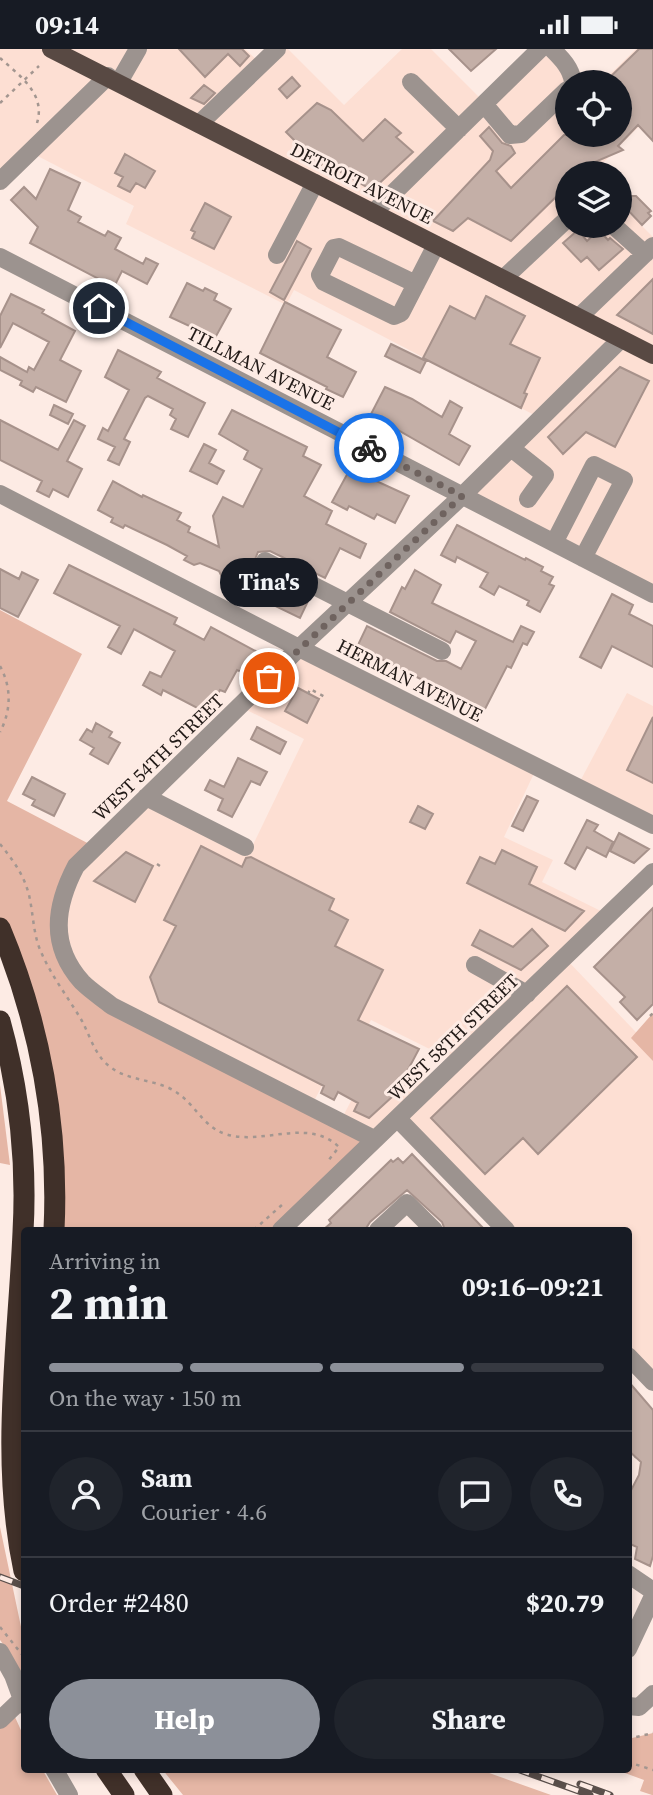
<!DOCTYPE html>
<html lang="en">
<head>
<meta charset="utf-8">
<style>
	body { margin:0; font-family:"Source Serif 4",serif; background:#20242c; color:#f1f3f6; height:100vh; display:flex; flex-direction:column; font-size:26px; white-space:nowrap }
	* { box-sizing:border-box; margin:0 }
	p { font-size:23px; color:#9ea1a6 }
	.icon { flex:none; width:38px; height:38px; fill:none; stroke:currentColor; stroke-width:2; stroke-linecap:round; stroke-linejoin:round }
	.map { position:relative; flex:1; overflow:hidden }
	.side { position:absolute; left:21px; top:1178px; width:611px; height:546px; display:flex; flex-direction:column; background:#171b24; border-radius:7px; box-shadow:0 4px 10px #0003 }
	.side>* { flex:none }
	.tools { position:absolute; left:555px; top:21px; display:grid; gap:14px }
	.tools a { display:grid; place-items:center; width:77px; height:77px; border-radius:50%; background:#171b24; box-shadow:0 4px 10px #0003; font-size:35px }
	.pin { position:absolute; display:grid; place-items:center; width:60px; height:60px; color:#fff; margin:-30px; border:4px solid #fff; border-radius:50%; box-shadow:0 2px 7px #0007 }
	.courier { position:absolute; display:grid; place-items:center; width:70px; height:70px; margin:-35px; border:5px solid #1a73e8; border-radius:50%; background:#fff; color:#222; box-shadow:0 2px 9px #0007 }
	.bubble { position:absolute; height:49px; border-radius:24px; background:#171b24; box-shadow:0 4px 10px #0003; font-size:23px; font-weight:700; line-height:49px; text-align:center }
	.head em { font-style:normal; font-weight:700 }
	.head div { display:flex; flex-direction:column-reverse }
	.head { display:flex; align-items:center; justify-content:space-between; height:119px; padding:0 28px }
	h1 { font-size:46px; font-weight:700; line-height:52px }
	.bar { display:grid; grid-template-columns:repeat(4,1fr); gap:10px 7px; align-content:center; height:84px; padding:0 28px }
	.bar i { height:9px; border-radius:5px; background:#363941 }
	.bar .active { background:#8c9099 }
	.bar p { grid-column:span 4 }
	.line { display:flex; align-items:center; gap:18px; padding:0 28px; border-top:2px solid #363941 }
	.line div { flex:1 }
	.round { display:grid; place-items:center; flex:none; width:74px; height:74px; border-radius:37px; background:#20242c }
	.primary-button { display:flex; gap:14px; margin-top:auto; padding:14px 28px }
	.primary-button a { flex:1; height:80px; border-radius:42px; background:#8c9099; color:#fff; font-size:28px; font-weight:700; line-height:80px; text-align:center }
	.primary-button a+a { background:#20242c; color:#f1f3f6 }
	.status { display:flex; justify-content:space-between; align-items:center; height:49px; padding:0 35px; background:#171b24; direction:ltr }
	.status svg { height:19px; fill:currentColor }
	.map>svg:first-child { display:block }
</style>
</head>
<body>
<div class="status"><b>09:14</b><svg viewBox="0 0 49 12"><path d="M0 12V9h3v3zM5 12V6h3v6zM10 12V3h3v9zM15 12V0h3v12zM26 1h20v11H26zM47 4h2v5h-2z"/></svg></div>
<div class="map">
<svg width="653" height="1746" viewBox="0 0 653 1746">
	<rect width="100%" height="100%" fill="#fdebe4"/>
	<!-- built -->
	<path fill="#fddfd3" d="M0 0H245L261 15 277 0H288L344 56 402 0H431L485 54 540 0H556L590 33H567V86H620V33H602L636 0H653V63L593 124H567V177H620V155L653 188V545L462 447 540 369 294 241 286 256 126 175 134 157 30 103 0 132Z
		M299 599 537 718 504 788 553 811 542 833 609 866 565 909 653 1001V1333L628 1307V1181H506L398 1070 374 1090 340 1073 374 1008 432 1037 456 1013 371 971 358 996 346 990 311 1058 112 957 64 903V840L146 748 251 800 304 690 239 657Z
		M627 644 653 657V776L577 738Z"/>
	<!-- green -->
	<path fill="#e5b6a5" d="M0 561 82 605 7 752 95 798 58 867 84 935 374 1090 281 1181H54L52 1093 0 879Z
		M653 964V1012L631 989Z
		M0 1036 10 1116 0 1114Z
		M0 1478 24 1592V1623L21 1627 12 1607 0 1591Z
		M0 1662 15 1668 24 1688V1720H42L57 1746H0Z
		M653 1684V1746H652L640 1742 644 1731 614 1720H628V1690Z
		M162 1720H478L551 1746H183Z"/>
	<!-- building -->
	<path fill="#c4afa7" stroke="#a7928b" stroke-width="2" d="M179 0H242L249 7 240 17 228 5 205 28Z
		M449 0H496L471 22Z
		M639 0H653V92L638 76 618 97 623 101 590 115 580 124H567V137L511 192 468 169 453 182 433 172 490 111 493 102 480 87 489 78 502 94 511 97 515 104 496 122 511 139 564 86H620V33H605Z
		M292 28 300 37 287 49 279 40Z
		M204 36 215 44 204 55 191 49Z
		M317 54 331 61 363 92 385 70 401 84 396 88 413 103 372 141 323 113 321 116 296 104 302 99 286 83Z
		M125 105 155 122 145 139 136 134 130 143 118 137 123 128 115 124Z
		M50 120 80 134 68 161 81 168 78 173 105 187 108 182 121 189 115 200 143 215 146 209 158 215 147 235 122 222 114 238 30 194 38 178 11 151 24 138 36 150Z
		M632 147H636L651 162 648 164 651 167 642 176 623 156Z
		M205 154 231 168 214 200 192 189 195 183 191 181Z
		M578 181 587 192 599 181 608 191 610 189 623 200 599 221 587 208 581 213 563 194Z
		M297 192 311 200 284 251 270 243Z
		M653 230V285L617 266Z
		M187 234 203 242 205 239 217 245 214 251 231 260 215 289 170 268Z
		M11 245 44 261 42 264 75 282 60 311 81 322 66 353 36 338 33 343 20 336 22 332 0 321V308L27 323 29 318 34 321 49 293 13 274 0 299V267Z
		M486 247 525 267 510 295 540 309 524 344 527 345 521 359 423 309 450 257 475 270Z
		M285 253 341 281 327 308 356 323 343 348 326 340 327 338 260 304Z
		M391 295 426 312 420 324 385 307Z
		M118 301 161 323 157 329 205 354 188 388 171 380 176 370 170 366 173 360 148 347 145 349 124 390 130 393 119 416 108 411 115 398 98 390 103 379 108 382 129 341 105 328Z
		M620 318 649 332 615 398 586 383 563 405 548 388Z
		M385 338 412 350 442 368 450 352 462 359 449 385 470 397 459 416 396 380 369 369Z
		M54 356 73 365 68 375 50 366Z
		M232 361 307 398 303 407 321 416 304 447 332 462 326 475 366 495 360 509 340 499 325 529 270 502 258 503 254 513 259 522 310 548 300 569 224 532 219 522 200 514 194 516 184 511 187 507 167 496 125 476 123 479 111 473 113 469 98 461 113 432 142 448 143 446 181 464 177 471 190 478 188 483 219 498 213 467 223 448 243 458 262 420 244 410 248 402 219 385Z
		M0 371 58 401 74 371 85 377 67 412 82 420 68 448 53 440 49 448 37 442 42 432 0 411Z
		M204 395 216 401 209 414 224 422 217 435 190 422Z
		M350 420 409 447 395 474 377 465 374 470 349 457 347 461 332 453Z
		M457 476 525 511 526 509 543 518 541 522 553 528 549 535 554 537 540 563 527 556 529 552 499 537 494 546 480 538 488 524 457 508 455 513 441 506Z
		M69 516 177 569 174 575 204 591 211 578 261 605 256 614 251 612 244 624 237 621 225 643 220 641 213 654 209 651 203 662 163 641 161 646 143 636 150 623 161 628 175 602 134 580 121 605 108 598 120 577 54 544Z
		M0 520 19 530 22 523 38 531 18 568 0 559Z
		M415 521 441 536 432 554 513 593 521 577 534 583 527 596 523 594 511 619 507 617 484 662 357 598 367 577 437 612H446L461 620 476 592 456 582 450 594 390 563 402 538 405 540Z
		M612 545 633 556 629 565 653 577V618L612 597 601 619 580 608Z
		M298 639 319 650 307 674 285 662Z
		M653 668V734L627 721Z
		M96 674 112 683 109 688 120 694 108 715 90 705 94 699 80 691 87 680 92 683Z
		M257 678 286 693 280 705 251 690Z
		M238 709 267 723 260 736 251 732 232 768 218 761 223 750 205 741 210 731 224 738Z
		M32 728 65 745 54 767 32 756 35 751 23 745Z
		M527 747 538 752 523 782 512 777Z
		M418 757 433 765 425 780 410 773Z
		M587 771 598 776 594 782 613 793 606 808 587 798 575 820 565 814Z
		M619 784 649 800 634 814 610 802Z
		M201 797 242 818 246 809 251 808 334 850 329 861 348 871 335 897 383 921 358 971 419 1000 401 1034 405 1036 369 1069 354 1062 358 1054 338 1043 334 1051 321 1044 324 1037 159 953 150 928 176 877 164 871Z
		M502 801 537 818 529 835 584 862 565 882 467 834 480 808 495 815Z
		M126 803 153 817 135 853 94 832Z
		M653 859V955L637 971 620 953 625 948 594 918Z
		M532 880 548 897 521 921 472 896 480 881 513 898Z
		M567 937 637 1008 538 1105 523 1089 485 1125 431 1069Z
		M412 1105 485 1181H445L442 1173 407 1141 370 1173 365 1181H323L331 1174 329 1171 391 1111 393 1113 398 1109 403 1114Z
		M628 1332 653 1361V1507L650 1517 635 1510 637 1498 628 1494V1447L639 1426 641 1413 628 1401Z"/>
	<g fill="none" stroke-linecap="round" stroke-linejoin="round">
		<!-- path -->
		<path stroke="#a39690" stroke-width="2.5" stroke-dasharray="3.5 5" stroke-linecap="butt" d="M0 9C20 27 46 45 37 74
			M0 54 39 17
			M0 617C12 639 11 662 0 683
			M308 645 310 640 325 648
			M0 795C13 811 24 826 29 846 33 863 33 881 39 898 49 924 68 948 82 972 90 987 95 1006 109 1017 126 1031 149 1030 169 1039 200 1054 201 1086 242 1088 274 1090 312 1072 339 1098L328 1112
			M157 815 163 819
			M650 967 653 964
			M258 1181 256 1179 283 1155
			M628 1414 635 1408
			M0 1578 24 1608
			M628 1690 653 1684
			M628 1713 653 1721"/>
		<!-- minor -->
		<path stroke="#9c938f" stroke-width="18" d="M552 0C562 10 571 19 573 33
			M119 33 138 0
			M411 33 459 80
			M484 55 510 86 521 85 567 41
			M199 75 277 0
			M0 132 108 27
			M373 164 540 0
			M614 177 645 205
			M277 206 315 134
			M0 208 653 545
			M503 230 567 170
			M416 235 339 198 334 199 320 226 324 233 394 267 401 264 436 196
			M579 268 653 197
			M511 399 545 426 528 450
			M0 445 299 599 653 776
			M554 494 594 416 624 431 583 509
			M265 512 442 602
			M146 748 245 798
			M475 916 527 945
			M398 1070 506 1181
			M374 1090 112 957C102 949 91 942 82 933 49 896 55 857 76 817L299 599 462 447 621 290
			M281 1181 653 823
			M378 1181 407 1154 434 1181
			M628 1307 653 1333
			M628 1525 653 1542
			M628 1600 653 1547
			M0 1603 13 1626 24 1656
			M628 1657 639 1658 653 1645
			M0 1671 22 1650
			M54 1720 69 1746"/>
		<!-- major -->
		<path stroke="#584943" stroke-width="18" d="M51 0 653 306"/>
		<!-- highway -->
		<path stroke="#403029" stroke-width="21" d="M0 879C40 974 59 1078 54 1181
			M0 972C19 1040 27 1112 23 1183 18 1297 0 1410 24 1522
			M106 1720 124 1746
			M144 1720 162 1746"/>
		<!-- rail casing -->
		<g stroke="#5a4f4b" stroke-width="7">
			<path id="rail" d="M0 1528 24 1537
				M517 1720 590 1746
				M580 1735 610 1746"/>
		</g>
		<!-- rail -->
		<use href="#rail" stroke="#fdebe4" stroke-width="4.5" stroke-dasharray="13" stroke-linecap="butt"/>
	</g>
	<g fill="none" stroke-linecap="round" stroke-linejoin="round">
		<!-- done -->
		<path stroke="#6f635f" stroke-width="7" stroke-dasharray="0 12.6" d="M269 629 462 447 369 399"/>
		<!-- route -->
		<path stroke="#1a73e8" stroke-width="9" d="M99 259 369 399"/>
	</g>
	<g text-anchor="middle" stroke-width="6" stroke-linejoin="round" paint-order="stroke">
		<!-- street labels -->
		<g font-size="19" fill="#221a17" stroke="#fdebe4">
			<text transform="translate(362 134) rotate(27)" y="7">DETROIT AVENUE</text>
			<text transform="translate(261 319) rotate(27)" y="7">TILLMAN AVENUE</text>
			<text transform="translate(410 631) rotate(27)" y="7">HERMAN AVENUE</text>
			<text transform="translate(158 708) rotate(-44)" y="7">WEST 54TH STREET</text>
			<text transform="translate(453 988) rotate(-44)" y="7">WEST 58TH STREET</text>
		</g>
	</g>
</svg>
<div class="tools">
<a><svg class="icon" aria-label="locate" viewBox="0 0 24 24"><circle cx="12" cy="12" r="6"/><path d="M12 2v4M12 18v4M2 12h4M18 12h4"/></svg></a>
<a><svg class="icon" aria-label="layers" viewBox="0 0 24 24"><path d="M12 4l9 5-9 5-9-5zM3 14l9 5 9-5"/></svg></a>
</div>
<div class="pin" style="left:269px;top:629px;background:#ea580c"><svg class="icon" aria-label="bag" viewBox="0 0 24 24"><path d="M5 8h14l-1 12H6zM9 8a3 3 0 0 1 6 0"/></svg></div>
<div class="pin" style="left:99px;top:259px;background:#1f2937"><svg class="icon" aria-label="home" viewBox="0 0 24 24"><path d="M3 11l9-7 9 7M6 9v11h12V9"/></svg></div>
<div class="courier" style="left:369px;top:399px"><svg class="icon" aria-label="bike" viewBox="0 0 24 24"><circle cx="6" cy="16" r="4"/><circle cx="18" cy="16" r="4"/><path d="M6 16l4-8h5l3 8M10 8l3 8H6M13 5h3"/></svg></div>
<div class="bubble" style="left:220px;top:509px;width:98px">Tina's</div>
<section class="side">
<div class="head"><div><h1>2 min</h1><p>Arriving in</p></div><em>09:16–09:21</em></div>
<div class="bar"><i class="active"></i><i class="active"></i><i class="active"></i><i></i><p>On the way · 150 m</p></div>
<div class="line" style="height:126px"><a class="round"><svg class="icon" aria-label="person" viewBox="0 0 24 24"><circle cx="12" cy="8" r="4"/><path d="M4 21q1-7 8-7t8 7"/></svg></a><div><b>Sam</b><p>Courier · 4.6</p></div><a class="round"><svg class="icon" aria-label="chat" viewBox="0 0 24 24"><path d="M4 5h16v11H9l-5 4z"/></svg></a><a class="round"><svg class="icon" aria-label="phone" viewBox="0 0 24 24"><path d="M5 4h4l2 5-3 2q2 4 5 5l2-3 5 2v4C11 20 4 13 5 4z"/></svg></a></div>
<div class="line" style="height:91px"><div>Order #2480</div><b>$20.79</b></div>
<div class="primary-button"><a>Help</a><a>Share</a></div>
</section>
</div>
</body>
</html>
